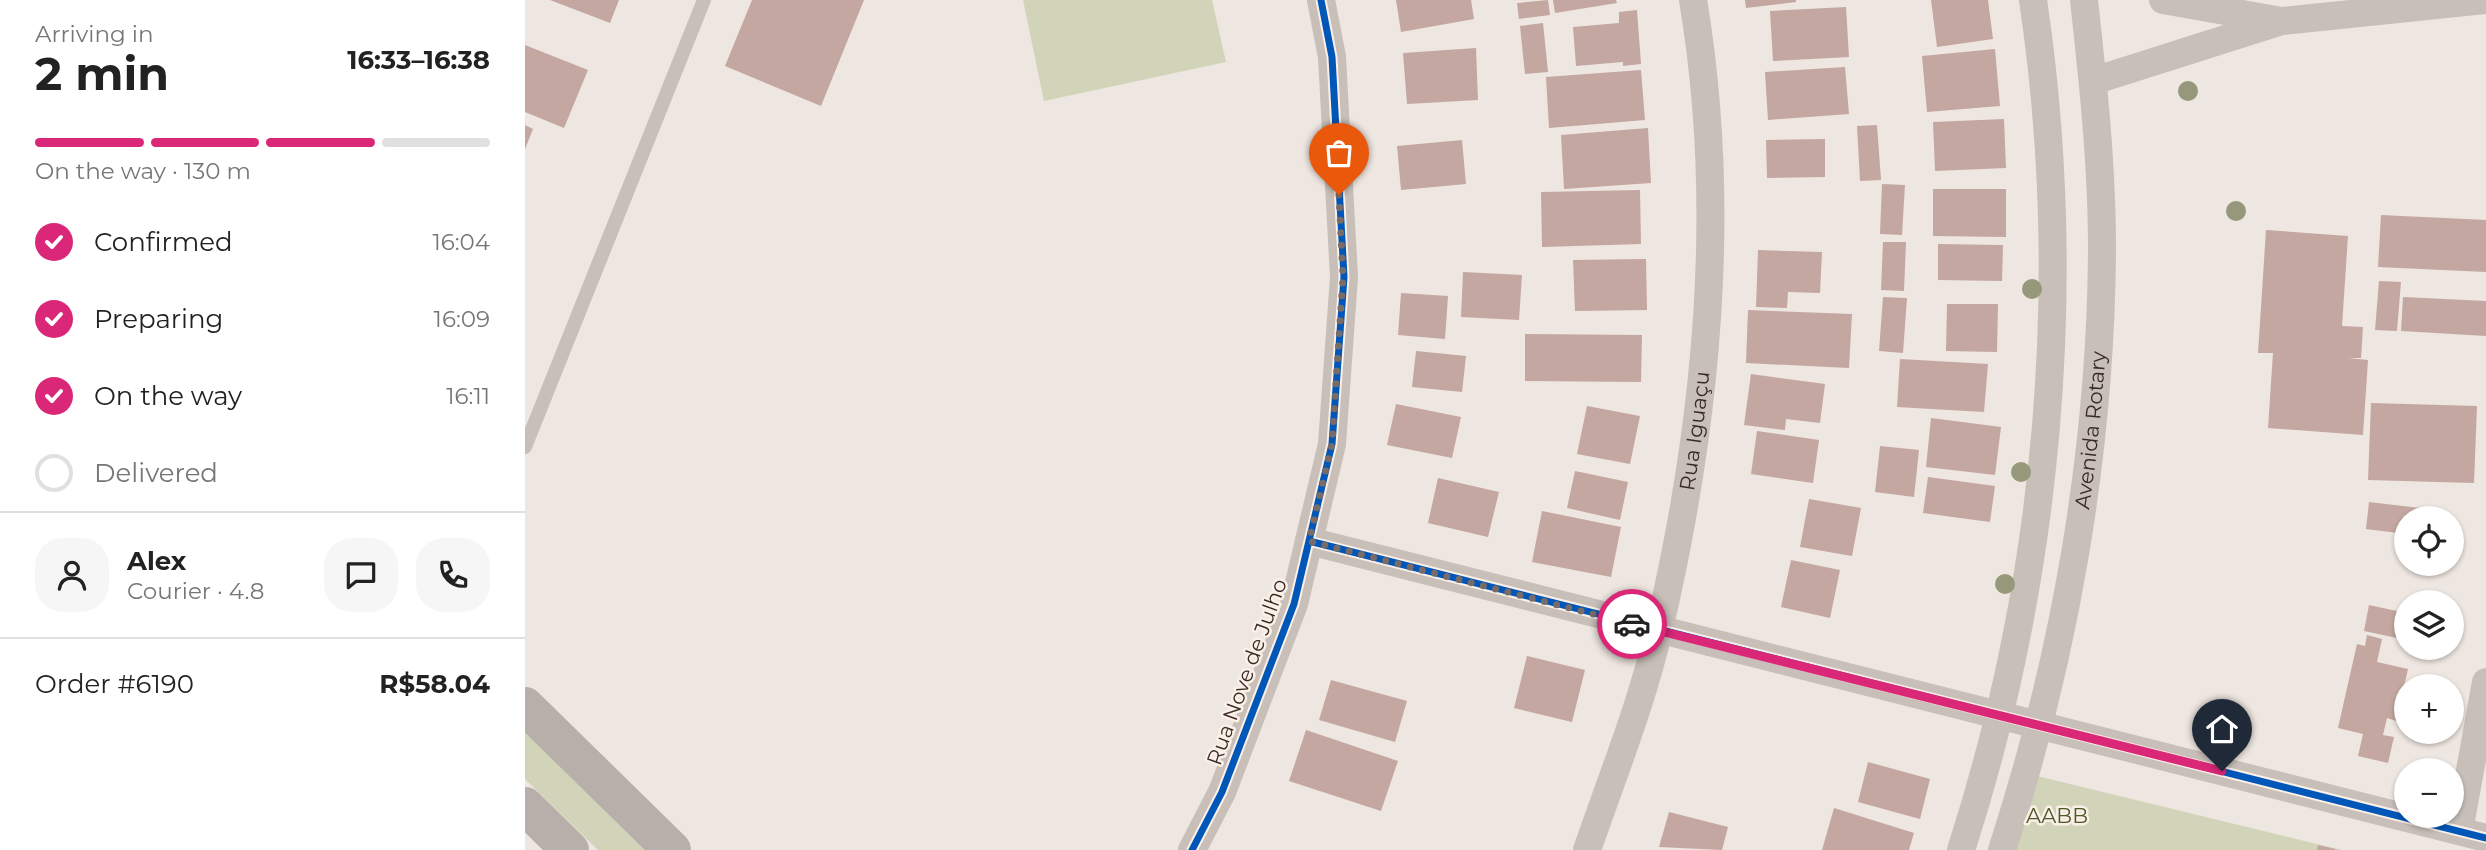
<!DOCTYPE html>
<html lang="en">
<head>
<meta charset="utf-8">
<style>
	body { margin:0; font-family:Montserrat,sans-serif; background:#f6f6f6; color:#222; height:100vh; display:flex; flex-direction:column; font-size:26px; white-space:nowrap }
	* { box-sizing:border-box; margin:0 }
	p { font-size:23px; color:#767676 }
	.icon { flex:none; width:38px; height:38px; fill:none; stroke:currentColor; stroke-width:2; stroke-linecap:round; stroke-linejoin:round }
	.map { position:relative; flex:1; overflow:hidden }
	.panel { display:flex; flex-direction:column; background:#fff; width:525px }
	.panel>* { flex:none }
	.fabs { position:absolute; left:1869px; top:506px; display:grid; gap:14px }
	.fabs a { display:grid; place-items:center; width:70px; height:70px; border-radius:50%; background:#fff; box-shadow:0 2px 5px #0004; font-size:35px }
	.pin { position:absolute; display:grid; place-items:center; width:60px; height:60px; color:#fff; margin:-72px -30px; border-radius:50% 50% 50% 0; rotate:-45deg; box-shadow:0 0 7px #0007 }
	.pin .icon { rotate:45deg }
	.courier { position:absolute; display:grid; place-items:center; width:70px; height:70px; margin:-35px; border:5px solid #db2777; border-radius:50%; background:#fff; color:#222; box-shadow:0 2px 9px #0007 }
	.summary em { font-style:normal; font-weight:700 }
	.summary div { display:flex; flex-direction:column-reverse }
	.summary { display:flex; align-items:center; justify-content:space-between; height:119px; padding:0 35px }
	h1 { font-size:46px; font-weight:700; line-height:52px }
	.bar { display:grid; grid-template-columns:repeat(4,1fr); gap:10px 7px; align-content:center; height:84px; padding:0 35px }
	.bar i { height:9px; border-radius:5px; background:#e0e0e0 }
	.bar .active { background:#db2777 }
	.bar p { grid-column:span 4 }
	.line { display:flex; align-items:center; gap:18px; padding:0 35px; border-top:2px solid #e0e0e0 }
	.line div { flex:1 }
	.round { display:grid; place-items:center; flex:none; width:74px; height:74px; border-radius:28px; background:#f6f6f6 }
	ol { padding:0 35px; list-style:none }
	li { display:flex; align-items:center; gap:21px; height:77px }
	li p { margin-inline-start:auto }
	li .icon { padding:7px; border-radius:50%; background:#db2777; color:#fff; stroke-width:4 }
	li:last-child { color:#767676 }
	li i { width:38px; height:38px; border:4px solid #e0e0e0; border-radius:50% }
	main { display:flex; flex:1; min-height:0 }
	.map>svg:first-child { display:block }
</style>
</head>
<body>
<main>
<section class="panel">
<div class="summary"><div><h1>2 min</h1><p>Arriving in</p></div><em>16:33–16:38</em></div>
<div class="bar"><i class="active"></i><i class="active"></i><i class="active"></i><i></i><p>On the way · 130 m</p></div>
<ol>
<li><svg class="icon" aria-label="check" viewBox="0 0 24 24"><path d="M5 12l5 5 9-10"/></svg>Confirmed<p>16:04</p></li>
<li><svg class="icon" aria-label="check" viewBox="0 0 24 24"><path d="M5 12l5 5 9-10"/></svg>Preparing<p>16:09</p></li>
<li><svg class="icon" aria-label="check" viewBox="0 0 24 24"><path d="M5 12l5 5 9-10"/></svg>On the way<p>16:11</p></li>
<li><i></i>Delivered</li>
</ol>
<div class="line" style="height:126px"><a class="round"><svg class="icon" aria-label="person" viewBox="0 0 24 24"><circle cx="12" cy="8" r="4"/><path d="M4 21q1-7 8-7t8 7"/></svg></a><div><b>Alex</b><p>Courier · 4.8</p></div><a class="round"><svg class="icon" aria-label="chat" viewBox="0 0 24 24"><path d="M4 5h16v11H9l-5 4z"/></svg></a><a class="round"><svg class="icon" aria-label="phone" viewBox="0 0 24 24"><path d="M5 4h4l2 5-3 2q2 4 5 5l2-3 5 2v4C11 20 4 13 5 4z"/></svg></a></div>
<div class="line" style="height:91px"><div>Order #6190</div><b>R$58.04</b></div>
</section>
<div class="map">
<svg width="1961" height="850" viewBox="0 0 1961 850">
	<rect width="100%" height="100%" fill="#eee6e0"/>
	<!-- green -->
	<path fill="#d1d4b8" d="M498 0H687L701 62 519 101Z
		M0 726 133 850H73L0 779Z
		M1508 775 1817 850H1484Z"/>
	<!-- building -->
	<path fill="#c4a7a0" d="M25 0H94L85 23Z
		M227 0H339L296 106 200 66Z
		M871 0H946L949 19 876 32Z
		M1023 0 1025 15 994 19 992 3Z
		M1028 0H1091L1092 3 1030 13Z
		M1220 0H1271V2L1221 8Z
		M1406 0H1463L1468 39 1412 47Z
		M1321 7 1324 57 1248 61 1245 11Z
		M1112 10 1116 64 1098 66V62L1051 66 1048 27 1094 23V12Z
		M1018 23 1023 72 1000 74 995 26Z
		M0 45 63 70 39 128 0 112Z
		M951 48 953 100 882 104 878 53Z
		M1470 49 1475 106 1402 112 1397 56Z
		M1320 67 1324 114 1243 120 1240 72Z
		M1116 70 1120 120 1024 128 1021 77Z
		M1479 119 1481 168 1410 171 1408 122Z
		M0 125 8 129 0 149Z
		M1352 125 1356 180 1335 181 1332 126Z
		M1123 128 1126 183 1039 189 1036 135Z
		M1300 139V177L1242 178 1241 140Z
		M937 140 941 184 876 190 872 146Z
		M1357 184 1380 185 1377 235 1355 234Z
		M1408 189H1481V237L1408 236Z
		M1115 190 1116 244 1017 247 1016 192Z
		M1856 215 1961 220V272L1853 267Z
		M1741 230 1823 236 1817 326 1838 327 1836 358H1823L1843 360 1838 435 1743 428 1748 353H1733Z
		M1358 242H1381L1379 291 1356 290Z
		M1413 244 1478 245 1477 281 1413 280Z
		M1233 250 1297 252 1295 293 1263 292 1262 308 1231 307Z
		M1121 259 1122 310 1050 311 1048 260Z
		M938 272 997 275 994 320 936 317Z
		M1854 281 1876 282 1872 331 1850 330Z
		M876 293 923 296 920 339 873 335Z
		M1358 297 1382 298 1378 353 1354 351Z
		M1878 297 1961 301V336L1876 331Z
		M1422 304H1473L1472 352 1421 351Z
		M1223 310 1327 314 1324 368 1221 363Z
		M1000 334 1117 335 1116 382 1000 381Z
		M891 351 941 356 937 392 887 387Z
		M1375 359 1463 364 1459 412 1372 407Z
		M1226 374 1300 384 1295 423 1261 419 1260 430 1219 425Z
		M1846 403 1952 406 1949 483 1843 480Z
		M871 404 936 417 927 458 862 445Z
		M1062 406 1115 416 1105 464 1052 454Z
		M1406 418 1476 427 1470 475 1401 467Z
		M1232 431 1294 440 1288 483 1226 474Z
		M1355 446 1394 450 1389 497 1350 492Z
		M1050 471 1103 482 1095 520 1042 508Z
		M1403 477 1470 486 1465 522 1398 513Z
		M913 478 974 492 963 537 903 523Z
		M1284 499 1336 508 1327 556 1275 547Z
		M1844 502 1895 508 1894 518H1881V534L1841 529Z
		M1017 511 1096 527 1086 577 1007 562Z
		M1266 560 1315 570 1305 618 1256 607Z
		M1844 605 1881 613V640L1839 631Z
		M1842 635 1857 639 1852 662 1883 669 1871 721 1862 718 1858 735 1869 737 1863 763 1833 756 1838 734 1813 728 1832 644 1840 646Z
		M1002 656 1060 670 1047 722 989 708Z
		M806 680 882 701 870 742 794 720Z
		M781 730 873 761 856 811 764 781Z
		M1343 762 1405 779 1395 819 1333 802Z
		M1309 808 1389 833 1384 850H1297Z
		M1144 812 1203 827 1197 850 1134 847Z
		M1793 845 1810 849V850H1792Z"/>
	<g fill="none" stroke-linecap="round" stroke-linejoin="round">
		<!-- lane -->
		<path stroke="#c8bfb9" stroke-width="14" d="M0 447 179 0"/>
		<!-- street -->
		<g stroke="#c8bfb9" stroke-width="28">
			<path d="M1638 0 1751 20"/>
			<path d="M1568 81 1757 21 1961 0"/>
			<path d="M784 541 1961 838"/>
			<path d="M1934 831 1961 682"/>
			<path d="M667 850 697 792 769 604 807 444 819 277 807 57 796 0"/>
			<path id="s1" d="M1062 850C1087 777 1117 704 1134 629 1182 424 1203 208 1168 0"/>
			<path d="M1436 850C1524 578 1550 282 1508 0"/>
			<path id="s2" d="M1477 850C1540 657 1576 450 1577 248 1577 165 1568 82 1559 0"/>
		</g>
		<!-- secondary -->
		<path stroke="#b8afaa" stroke-width="38" d="M0 706 147 850
			M0 806 45 850"/>
		<!-- cycleway casing -->
		<g stroke="#fbf0e7" stroke-width="11">
			<path id="cycleway" d="M784 541 1961 838
				M667 850 697 792 769 604 807 444 819 277 807 57 796 0"/>
		</g>
		<!-- cycleway -->
		<use href="#cycleway" stroke="#0057b8" stroke-width="7"/>
	</g>
	<!-- trees -->
	<g fill="#95987b">
		<circle cx="1663" cy="91" r="10"/>
		<circle cx="1711" cy="211" r="10"/>
		<circle cx="1507" cy="289" r="10"/>
		<circle cx="1496" cy="472" r="10"/>
		<circle cx="1480" cy="584" r="10"/>
	</g>
	<g fill="none" stroke-linecap="round" stroke-linejoin="round">
		<!-- done -->
		<path stroke="#786c68" stroke-width="7" stroke-dasharray="0 12.6" d="M814 195 818 277 807 444 784 541 1107 624"/>
		<!-- route -->
		<path stroke="#db2777" stroke-width="9" d="M1107 624 1697 771"/>
	</g>
	<g text-anchor="middle" stroke-width="5" stroke-linejoin="round" paint-order="stroke">
		<!-- street labels -->
		<g font-size="21" fill="#382b27" stroke="#fbf0e7">
			<text dy="7" stroke="none"><textPath href="#s2" startOffset="430">Avenida Rotary</textPath></text>
			<text dy="7" stroke="none"><textPath href="#s1" startOffset="434">Rua Iguaçu</textPath></text>
			<text transform="translate(722 672) rotate(-70)" y="7">Rua Nove de Julho</text>
		</g>
		<!-- park labels -->
		<g font-size="21" fill="#4c5928" stroke="#fbf0e7">
			<text x="1532" y="823">AABB</text>
		</g>
	</g>
</svg>
<div class="fabs">
<a><svg class="icon" aria-label="locate" viewBox="0 0 24 24"><circle cx="12" cy="12" r="6"/><path d="M12 2v4M12 18v4M2 12h4M18 12h4"/></svg></a>
<a><svg class="icon" aria-label="layers" viewBox="0 0 24 24"><path d="M12 4l9 5-9 5-9-5zM3 14l9 5 9-5"/></svg></a>
<a>+</a>
<a>−</a>
</div>
<div class="pin" style="left:814px;top:195px;background:#ea580c"><svg class="icon" aria-label="bag" viewBox="0 0 24 24"><path d="M5 8h14l-1 12H6zM9 8a3 3 0 0 1 6 0"/></svg></div>
<div class="pin" style="left:1697px;top:771px;background:#1f2937"><svg class="icon" aria-label="home" viewBox="0 0 24 24"><path d="M3 11l9-7 9 7M6 9v11h12V9"/></svg></div>
<div class="courier" style="left:1107px;top:624px"><svg class="icon" aria-label="car" viewBox="0 0 24 24"><path d="M5 17H2v-5l4-1 3-4h7l3 4 3 1v5h-3M9 17h6M6 11h13"/><circle cx="7" cy="17" r="2"/><circle cx="17" cy="17" r="2"/></svg></div>
</div>
</main>
</body>
</html>
